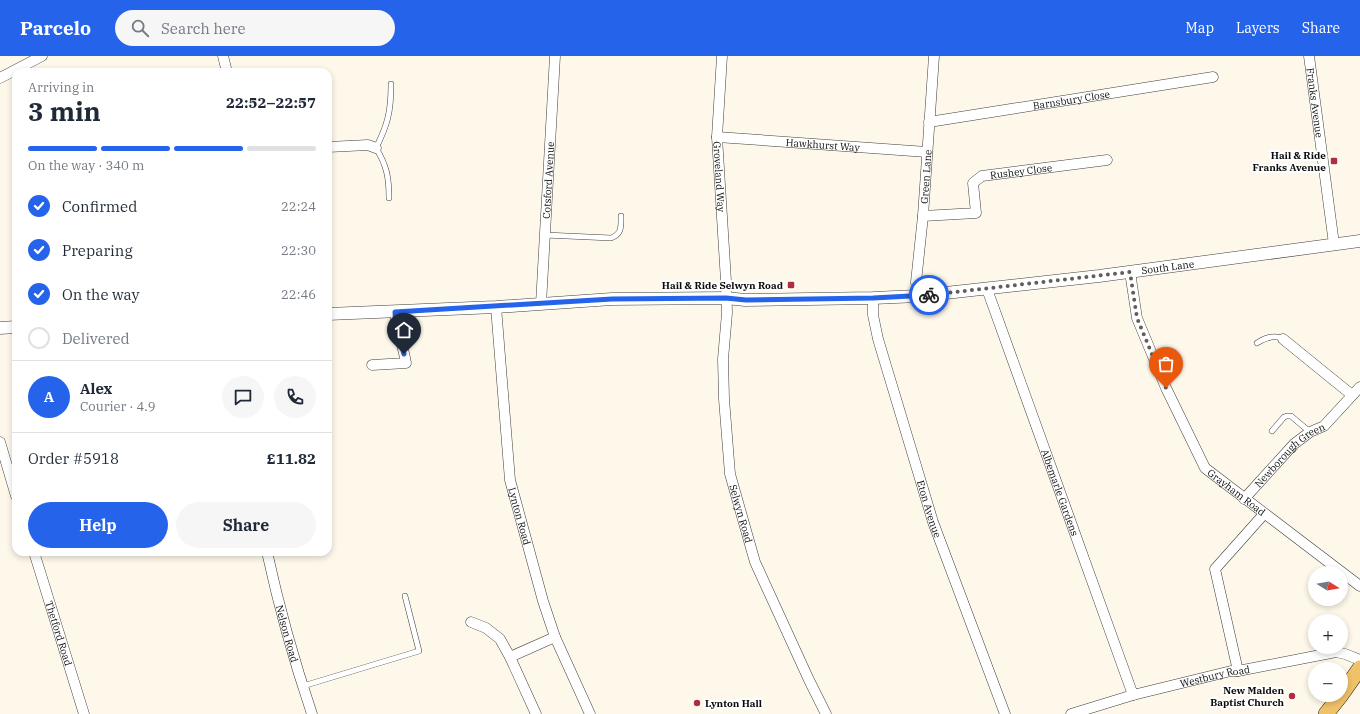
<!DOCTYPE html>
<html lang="en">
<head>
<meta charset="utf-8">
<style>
	body { margin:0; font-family:"IBM Plex Serif",serif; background:#f6f6f7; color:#1f2937; height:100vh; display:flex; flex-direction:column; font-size:15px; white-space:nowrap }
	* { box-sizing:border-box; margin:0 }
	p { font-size:13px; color:#747a83 }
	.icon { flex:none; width:22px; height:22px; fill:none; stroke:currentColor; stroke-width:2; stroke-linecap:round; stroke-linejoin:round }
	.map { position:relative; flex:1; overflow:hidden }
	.side { position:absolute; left:12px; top:12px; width:320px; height:488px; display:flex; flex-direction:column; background:#fff; border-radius:12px; box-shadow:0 2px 6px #0003 }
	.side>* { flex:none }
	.needle { width:26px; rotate:101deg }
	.buttons { position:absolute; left:1308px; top:510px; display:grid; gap:8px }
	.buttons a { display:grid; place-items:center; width:40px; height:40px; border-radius:50%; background:#fff; box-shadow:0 2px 6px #0003; font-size:20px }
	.pin { position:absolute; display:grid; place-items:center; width:34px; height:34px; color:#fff; margin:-41px -17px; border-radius:50% 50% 50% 0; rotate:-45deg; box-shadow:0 0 4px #0007 }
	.pin .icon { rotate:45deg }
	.courier { position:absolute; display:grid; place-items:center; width:40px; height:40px; margin:-20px; border:3px solid #2563eb; border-radius:50%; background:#fff; color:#222; box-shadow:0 1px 5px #0007 }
	.head em { font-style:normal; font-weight:700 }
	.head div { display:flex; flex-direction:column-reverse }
	.head { display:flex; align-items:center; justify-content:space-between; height:68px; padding:0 16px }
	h1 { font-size:26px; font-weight:700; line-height:30px }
	.bar { display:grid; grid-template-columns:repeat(4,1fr); gap:6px 4px; align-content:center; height:48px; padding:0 16px }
	.bar i { height:5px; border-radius:3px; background:#e0e1e3 }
	.bar .selected { background:#2563eb }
	.bar p { grid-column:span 4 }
	.line { display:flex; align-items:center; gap:10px; padding:0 16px; border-top:1px solid #e0e1e3 }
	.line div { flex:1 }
	.round { display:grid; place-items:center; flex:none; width:42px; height:42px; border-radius:21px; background:#f6f6f7 }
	ol { padding:0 16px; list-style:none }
	li { display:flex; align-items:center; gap:12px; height:44px }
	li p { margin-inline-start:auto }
	li .icon { padding:4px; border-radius:50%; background:#2563eb; color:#fff; stroke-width:4 }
	li:last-child { color:#747a83 }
	li i { width:22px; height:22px; border:2px solid #e0e1e3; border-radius:50% }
	.button { display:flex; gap:8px; margin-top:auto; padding:8px 16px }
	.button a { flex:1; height:46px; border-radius:24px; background:#2563eb; color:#fff; font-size:16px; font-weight:700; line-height:46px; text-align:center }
	.button a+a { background:#f6f6f7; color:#1f2937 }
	header { display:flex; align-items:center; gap:24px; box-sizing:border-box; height:56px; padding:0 20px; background:#2563eb; color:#fff }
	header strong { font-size:19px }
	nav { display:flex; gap:22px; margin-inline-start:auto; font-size:14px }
	.search { width:280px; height:36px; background:#f6f6f7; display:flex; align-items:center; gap:10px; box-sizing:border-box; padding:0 14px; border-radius:22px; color:#747a83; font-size:15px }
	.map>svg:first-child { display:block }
</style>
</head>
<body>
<header>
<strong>Parcelo</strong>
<div class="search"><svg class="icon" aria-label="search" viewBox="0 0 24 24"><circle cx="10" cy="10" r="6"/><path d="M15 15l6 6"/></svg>Search here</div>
<nav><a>Map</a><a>Layers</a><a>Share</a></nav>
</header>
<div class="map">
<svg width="1360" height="658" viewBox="0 0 1360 658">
	<rect width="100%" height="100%" fill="#fef8eb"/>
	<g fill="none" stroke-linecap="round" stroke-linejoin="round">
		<!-- service casing -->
		<g stroke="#3e3e3e" stroke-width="6">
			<path id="service" d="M389 142C389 122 387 110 376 92 388 68 391 55 391 28
				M545 179 611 182C622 178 621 171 621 160
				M1257 287C1265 282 1275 278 1283 283
				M1272 375 1284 361 1287 360H1291L1310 376
				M303 630 419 595 405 540"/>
		</g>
		<!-- minor casing -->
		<g stroke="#3e3e3e" stroke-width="11">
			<g id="minor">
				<path d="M223 0 227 16"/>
				<path id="s1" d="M722 0 717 81 726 225 727 257 723 303 724 343 730 418 755 506 809 624 826 658"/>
				<path id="s2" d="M1309 0 1334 188"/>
				<path d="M0 22 42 0"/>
				<path id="s3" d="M929 66 1213 21"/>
				<path id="s4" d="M717 81 927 96"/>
				<path d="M328 91 368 89 376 92"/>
				<path id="s5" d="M923 160 976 157 973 127 982 120 1107 104"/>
				<path id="s6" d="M1130 216 1137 262 1166 332 1205 412 1360 530"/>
				<path id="s7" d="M987 233 1133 639"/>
				<path id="s8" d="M918 240 916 226 923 160 934 0"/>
				<path id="s9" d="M873 242V259L878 283 933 466 1005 658"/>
				<path id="s10" d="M541 248 555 0"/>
				<path id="s11" d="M496 251 510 424 543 545 555 581 590 658"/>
				<path d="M1283 283 1352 339"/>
				<path d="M372 309 406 307C403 290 397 273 395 256"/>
				<path d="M0 386 16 440"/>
				<path id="s12" d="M1244 443 1294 388 1310 376 1324 370 1360 331"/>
				<path id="s13" d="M34 496 84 658"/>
				<path id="s14" d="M267 496C279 551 294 605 312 658"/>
				<path d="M471 566 486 572 500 583 510 601 536 658"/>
				<path d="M510 601 555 581"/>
				<path d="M1238 615 1215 513 1264 458"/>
				<path id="s15" d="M1071 658 1133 639 1231 615H1238L1336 596 1345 598 1360 604"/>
			</g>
		</g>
		<!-- tertiary casing -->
		<g stroke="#3e3e3e" stroke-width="13">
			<g id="tertiary">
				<path id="s16" d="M328 258 496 251 612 243 726 242 745 244 873 242 918 240 1099 220 1360 185"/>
				<path d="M0 272 16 271"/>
			</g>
		</g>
		<!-- primary casing -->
		<g stroke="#1c1c1c" stroke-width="16">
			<path id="primary" d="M1341 639 1360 612
				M1326 658 1341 639"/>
		</g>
		<!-- service -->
		<use href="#service" stroke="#fff" stroke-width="5"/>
		<!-- minor -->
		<use href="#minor" stroke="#fff" stroke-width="10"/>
		<!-- tertiary -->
		<use href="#tertiary" stroke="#fff" stroke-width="12"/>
		<!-- primary -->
		<use href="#primary" stroke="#f0c268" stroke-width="15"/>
	</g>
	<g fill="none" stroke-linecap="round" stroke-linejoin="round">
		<!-- done -->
		<path stroke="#605e59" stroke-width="4" stroke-dasharray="0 7.2" d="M929 239 1130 216 1137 262 1166 332"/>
		<!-- route -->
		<path stroke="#2563eb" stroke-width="5" d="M404 298 396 269 395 256 612 243 726 242 746 244 873 242 929 239"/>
	</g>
	<!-- markers -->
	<g fill="#b22d40" stroke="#fff" stroke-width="1.5">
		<rect x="1330" y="101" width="8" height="8" rx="2"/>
		<rect x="787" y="225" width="8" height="8" rx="2"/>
		<circle cx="1292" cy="640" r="4"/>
		<circle cx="697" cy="647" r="4"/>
	</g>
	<g text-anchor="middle" stroke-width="4" stroke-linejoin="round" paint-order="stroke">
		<!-- street labels -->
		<g font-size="10" fill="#0b0b0b" stroke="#fff">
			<text dy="4" stroke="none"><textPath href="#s3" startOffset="144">Barnsbury Close</textPath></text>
			<text dy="4" stroke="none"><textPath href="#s2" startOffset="47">Franks Avenue</textPath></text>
			<text dy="4" stroke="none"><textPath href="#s4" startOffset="106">Hawkhurst Way</textPath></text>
			<text dy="4" stroke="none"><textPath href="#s5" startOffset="134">Rushey Close</textPath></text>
			<text dy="4" stroke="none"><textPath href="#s8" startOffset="120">Green Lane</textPath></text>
			<text dy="4" stroke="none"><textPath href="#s1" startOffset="121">Groveland Way</textPath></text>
			<text dy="4" stroke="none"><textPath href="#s10" startOffset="124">Cotsford Avenue</textPath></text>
			<text dy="4" stroke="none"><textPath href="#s16" startOffset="842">South Lane</textPath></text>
			<text dy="4" stroke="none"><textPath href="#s12" startOffset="64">Newborough Green</textPath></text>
			<text dy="4" stroke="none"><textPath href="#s7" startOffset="216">Albemarle Gardens</textPath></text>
			<text dy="4" stroke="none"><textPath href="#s6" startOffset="251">Grayham Road</textPath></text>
			<text dy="4" stroke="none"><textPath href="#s9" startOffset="219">Eton Avenue</textPath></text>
			<text dy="4" stroke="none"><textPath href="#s1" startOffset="460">Selwyn Road</textPath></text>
			<text dy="4" stroke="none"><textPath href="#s11" startOffset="211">Lynton Road</textPath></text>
			<text dy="4" stroke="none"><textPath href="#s13" startOffset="85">Thetford Road</textPath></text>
			<text dy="4" stroke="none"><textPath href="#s14" startOffset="84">Nelson Road</textPath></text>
			<text dy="4" stroke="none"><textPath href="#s15" startOffset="149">Westbury Road</textPath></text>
		</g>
		<!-- poi labels -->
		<g font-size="10" font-weight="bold" fill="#0b0b0b" stroke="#fff" text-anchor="end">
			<text x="1326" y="103">Hail &amp; Ride<tspan x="1326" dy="12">Franks Avenue</tspan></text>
			<text x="783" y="233">Hail &amp; Ride Selwyn Road</text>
			<text x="1284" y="638">New Malden<tspan x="1284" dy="12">Baptist Church</tspan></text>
			<text x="705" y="651" text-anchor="start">Lynton Hall</text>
		</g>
	</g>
</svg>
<div class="buttons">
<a><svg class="needle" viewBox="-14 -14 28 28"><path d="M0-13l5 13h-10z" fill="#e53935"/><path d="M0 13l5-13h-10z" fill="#747a83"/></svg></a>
<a>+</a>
<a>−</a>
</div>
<div class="pin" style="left:1166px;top:332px;background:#ea580c"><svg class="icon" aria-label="bag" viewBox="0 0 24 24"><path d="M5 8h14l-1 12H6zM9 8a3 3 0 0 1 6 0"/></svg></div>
<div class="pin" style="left:404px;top:298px;background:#1f2937"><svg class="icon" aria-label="home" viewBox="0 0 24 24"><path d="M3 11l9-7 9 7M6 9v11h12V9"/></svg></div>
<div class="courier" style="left:929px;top:239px"><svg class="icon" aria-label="bike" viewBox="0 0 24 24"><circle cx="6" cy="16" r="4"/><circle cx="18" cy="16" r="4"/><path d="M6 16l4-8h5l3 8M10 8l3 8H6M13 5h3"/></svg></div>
<section class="side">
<div class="head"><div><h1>3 min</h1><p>Arriving in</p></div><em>22:52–22:57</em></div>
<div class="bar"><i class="selected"></i><i class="selected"></i><i class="selected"></i><i></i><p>On the way · 340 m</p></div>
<ol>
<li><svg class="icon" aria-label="check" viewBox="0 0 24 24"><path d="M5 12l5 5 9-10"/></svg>Confirmed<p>22:24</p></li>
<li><svg class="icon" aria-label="check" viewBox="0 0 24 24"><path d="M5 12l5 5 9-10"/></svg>Preparing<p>22:30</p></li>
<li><svg class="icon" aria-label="check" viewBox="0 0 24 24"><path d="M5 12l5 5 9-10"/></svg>On the way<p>22:46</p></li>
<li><i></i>Delivered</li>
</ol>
<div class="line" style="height:72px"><b class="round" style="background:#2563eb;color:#fff">A</b><div><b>Alex</b><p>Courier · 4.9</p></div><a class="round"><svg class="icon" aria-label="chat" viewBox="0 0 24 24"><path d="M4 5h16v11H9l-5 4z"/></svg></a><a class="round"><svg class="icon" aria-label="phone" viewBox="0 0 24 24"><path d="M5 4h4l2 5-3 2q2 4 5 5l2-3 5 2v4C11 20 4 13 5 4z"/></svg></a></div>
<div class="line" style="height:52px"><div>Order #5918</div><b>£11.82</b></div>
<div class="button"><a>Help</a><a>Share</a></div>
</section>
</div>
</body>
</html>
